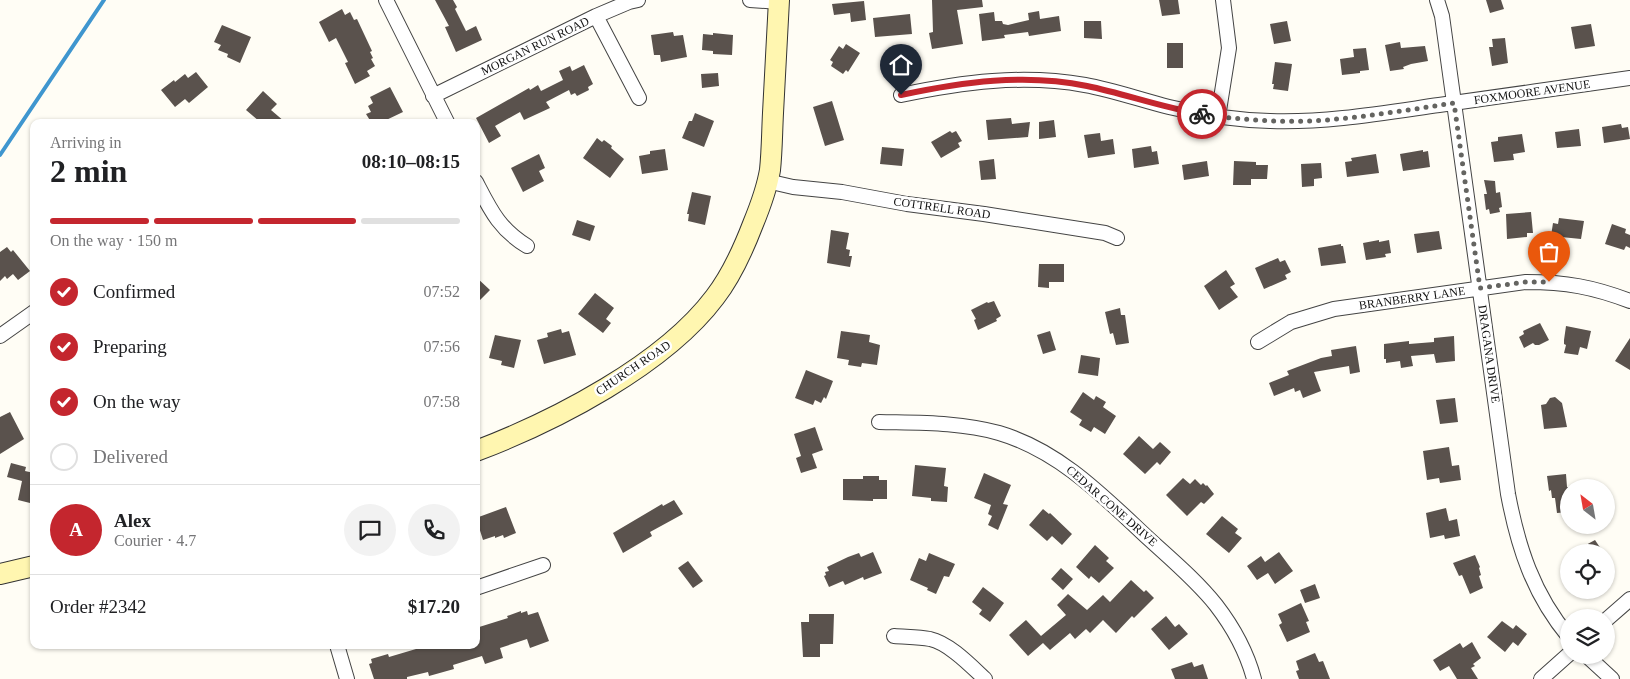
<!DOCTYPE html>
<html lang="en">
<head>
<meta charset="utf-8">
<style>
	body { margin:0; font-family:Georgia,serif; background:#f2f2f2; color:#202124; height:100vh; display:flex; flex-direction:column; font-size:19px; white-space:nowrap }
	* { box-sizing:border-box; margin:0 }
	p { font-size:16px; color:#757577 }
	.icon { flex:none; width:28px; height:28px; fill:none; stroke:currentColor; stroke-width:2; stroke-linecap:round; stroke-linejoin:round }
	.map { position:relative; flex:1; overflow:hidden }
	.drawer { position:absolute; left:30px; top:119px; width:450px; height:530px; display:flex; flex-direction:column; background:#fff; border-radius:10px; box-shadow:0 1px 4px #0004 }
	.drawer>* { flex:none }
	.needle { width:32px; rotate:329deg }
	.controls { position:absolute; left:1560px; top:479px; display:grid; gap:10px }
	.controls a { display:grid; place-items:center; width:55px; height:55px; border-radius:50%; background:#fff; box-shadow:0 1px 4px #0004; font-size:25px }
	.pin { position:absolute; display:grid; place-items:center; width:42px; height:42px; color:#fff; margin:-51px -21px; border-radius:50% 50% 50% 0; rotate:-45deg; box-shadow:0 0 5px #0007 }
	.pin .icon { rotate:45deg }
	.courier { position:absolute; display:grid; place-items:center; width:50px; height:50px; margin:-25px; border:4px solid #c4262e; border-radius:50%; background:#fff; color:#222; box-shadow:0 1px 6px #0007 }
	.headline em { font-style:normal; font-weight:700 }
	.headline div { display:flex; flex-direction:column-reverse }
	.headline { display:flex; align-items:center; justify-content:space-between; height:85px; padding:0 20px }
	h1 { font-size:32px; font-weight:700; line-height:38px }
	.bar { display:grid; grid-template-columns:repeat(4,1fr); gap:8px 5px; align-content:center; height:60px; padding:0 20px }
	.bar i { height:6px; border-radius:4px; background:#e0e0e0 }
	.bar .on { background:#c4262e }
	.bar p { grid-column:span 4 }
	.line { display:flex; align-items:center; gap:12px; padding:0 20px; border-top:1px solid #e0e0e0 }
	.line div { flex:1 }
	.round { display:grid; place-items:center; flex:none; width:52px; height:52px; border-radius:26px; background:#f2f2f2 }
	ol { padding:0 20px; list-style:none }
	li { display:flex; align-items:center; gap:15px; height:55px }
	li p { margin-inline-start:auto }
	li .icon { padding:5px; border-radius:50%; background:#c4262e; color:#fff; stroke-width:4 }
	li:last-child { color:#757577 }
	li i { width:28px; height:28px; border:2px solid #e0e0e0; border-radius:50% }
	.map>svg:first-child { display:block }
</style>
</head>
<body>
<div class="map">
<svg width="1630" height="679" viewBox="0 0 1630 679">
	<rect width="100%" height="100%" fill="#fffdf5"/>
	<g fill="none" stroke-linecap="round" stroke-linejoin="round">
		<!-- stream -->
		<path stroke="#3f96cf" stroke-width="4" d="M0 155 104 0"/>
	</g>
	<!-- building -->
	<path fill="#5a524d" d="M435 0H453L457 7 455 9 466 31 476 26 482 40 456 52 445 27 449 26Z
		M932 0H982L983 7 957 10 963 44 932 49 929 33 933 32Z
		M1159 0H1178L1180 14 1162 16Z
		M1486 0H1501L1504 9 1490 13Z
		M864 1 866 20 851 22 850 13 834 15 832 4Z
		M342 9 345 15 350 12 354 20 357 19 372 51 370 52 373 58 371 59 375 66 367 71 370 76 355 84 345 63 348 62 336 38 329 42 319 22Z
		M1039 11 1040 19 1059 16 1061 31 1029 36 1028 32 1004 35 1005 38 982 41 979 14 994 12 995 21H1002L1003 24 1008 25 1029 20 1028 13Z
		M910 14 912 34 875 37 873 18Z
		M1084 21H1101L1102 39 1084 38Z
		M1287 21 1291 41 1274 44 1270 24Z
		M1591 24 1595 46 1575 49 1571 27Z
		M222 25 251 37 240 63 227 57 228 54 218 50 221 45 214 42Z
		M673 32 674 36 683 35 687 57 661 62 660 55H654L651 35Z
		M713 33 733 35 732 55 713 54V51L702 50 703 34 713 35Z
		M1505 38 1508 63 1492 66 1489 47H1493L1492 39Z
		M1400 42 1401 48 1425 46 1428 61 1411 64 1403 67 1404 69 1390 71 1385 45Z
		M1167 43H1183V68H1167Z
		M846 44 860 53 848 72 846 70 843 74 831 66 833 62 830 60 839 46 843 49Z
		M1366 48 1369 70 1360 71V73L1342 75 1340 59 1354 57 1353 49Z
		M1275 62 1292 64 1288 91 1273 89 1274 84H1272Z
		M584 65 593 84 588 87 589 90 577 96 575 93 571 95 569 90 546 102 550 108 524 120 520 112 495 126 501 136 489 143 476 118 529 88 530 90 538 85 541 91 563 80 559 71 570 66 572 71Z
		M196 72 208 87 189 103 185 99 175 107 161 90 174 80 175 82 185 74 188 78Z
		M718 73 719 86 702 88 701 74Z
		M390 87 403 112 382 122H371L366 114 371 112 368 106 373 103 370 97Z
		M263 91 277 104 271 110 285 122H260L246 110Z
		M832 101 844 140 825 146 813 107Z
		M695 113 714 121 704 147 682 138 689 121H692Z
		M1011 118 1012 124 1030 122 1028 137 988 140 986 120Z
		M1054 120 1056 137 1039 139V122Z
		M1621 124 1622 128 1628 127 1630 139 1604 143 1602 127Z
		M1579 129 1581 146 1557 148 1555 132Z
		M950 131 952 133 956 131 962 141 958 143 960 147 941 158 931 142Z
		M1100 133 1101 141 1113 139 1115 154 1088 158 1084 135Z
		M1522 134 1525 152 1513 154 1514 160 1494 162 1491 142 1498 141V137Z
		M597 138 602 142 604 140 612 146 611 148 624 159 610 178 583 158Z
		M1151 146 1152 152 1157 151 1159 164 1134 168 1132 149Z
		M882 147 904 149 902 166 880 164Z
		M665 149 668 170 642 174 639 156 650 154V151Z
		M1423 150V152L1428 151 1430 167 1403 171 1400 154Z
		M539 154 545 168 539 171 544 181 523 192 511 168Z
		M1376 154 1379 173 1347 177 1345 162 1352 161 1351 158Z
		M994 159 996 179 981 180 979 161Z
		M1207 161 1209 176 1184 180 1182 165Z
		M1234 161 1256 162V165H1268L1267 179H1251V185H1233Z
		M1321 163 1322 178 1314 179V186L1302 187 1301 164Z
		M1484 180 1495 181 1496 193 1500 192 1502 207 1499 208 1500 212 1490 214 1489 209 1486 210 1484 194H1487Z
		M692 192 711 196 705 225 688 221 689 214H687Z
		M1531 212 1533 233H1527V237L1507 239 1506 214Z
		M1559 218 1584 221 1581 239 1551 236 1553 223 1558 224Z
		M577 220 595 226 590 241 572 235Z
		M1612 224 1626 229 1625 233 1630 235V248L1626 246 1624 250 1605 244Z
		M831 230 849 233 846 249 850 250 849 256H852L850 267 827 263Z
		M1439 231 1442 249 1417 253 1414 234Z
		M1379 240V242L1389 240 1391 253 1385 254 1386 257 1366 260 1363 243Z
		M1341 244V246H1343L1346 263 1321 266 1318 248Z
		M7 247 11 252 13 250 30 271 18 280 13 274 7 279 5 276 0 281V252Z
		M1278 258 1280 262 1285 260 1291 272 1285 275 1287 279 1264 289 1255 268Z
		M1039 264H1064V282H1049V288L1038 287Z
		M1226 270 1235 284 1230 287 1238 297 1219 310 1204 286Z
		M476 277 490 290 476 304Z
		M595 293 614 308 606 319 611 323 603 333 578 314Z
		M994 301 1001 316 996 319 997 321 978 330 974 320 976 319 971 310 987 302 988 303Z
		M1120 308 1121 315H1125L1129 343 1116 345 1113 333 1110 334 1105 312Z
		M1540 323 1549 340 1539 345H1535L1533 343 1524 348 1519 337 1524 334 1523 331Z
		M1566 326 1591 331 1587 349 1580 347 1578 355 1564 353 1566 345 1564 344V340Z
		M561 329 562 333 569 331 576 355 544 364 537 340 548 337 547 333Z
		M841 331 870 335 869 342 880 345 877 365 862 363 861 367 848 365 849 360 837 358Z
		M1050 331 1056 350 1043 354 1037 335Z
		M495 335 521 340 514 368 501 365 502 361 489 358Z
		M1454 336 1455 361 1436 363 1434 354 1411 356 1413 366 1401 368 1400 361 1386 363V359H1384V344L1409 341V344L1434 342V338Z
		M1630 338V370L1615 361Z
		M1356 346 1360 372 1350 374 1349 366 1314 372 1321 391 1303 398 1300 390 1295 392 1294 388 1274 396 1269 383 1289 375 1287 371 1321 358 1332 356 1331 350Z
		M1081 355 1100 358 1098 376 1078 373Z
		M806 370 833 381 826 399 824 397 821 403 815 400 813 405 795 398Z
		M1083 392 1094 400 1096 396 1106 402 1103 407 1116 416 1105 434 1094 427 1091 432 1079 425 1082 420 1070 412Z
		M1555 397 1562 403 1567 427 1544 429 1541 405 1546 404 1550 398Z
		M1455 398 1458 422 1440 424 1436 400Z
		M10 412 24 439 0 454V417Z
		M815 427 823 450 812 454 817 468 801 473 796 458 801 456 794 434Z
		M1139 436 1153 449 1160 442 1171 452 1160 465 1157 462 1145 474 1123 454Z
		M1449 447 1452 466 1459 465 1461 480 1440 483 1439 478 1427 480 1423 451Z
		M11 463 26 467 25 471 34 473V504L18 500 22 481 7 477Z
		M915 465 946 468 944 486 948 487 947 502 931 501V498L912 496Z
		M984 473 1011 485 1003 504 1008 505 998 530 988 525 992 516 988 514 991 505 974 498Z
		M1566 474 1567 487H1569V512L1557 513 1555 498H1552L1551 490 1549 491 1547 476Z
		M863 476H879V480H887V499H873V501L843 500V479H863Z
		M1183 478 1190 484 1195 479 1201 485 1203 483 1206 486 1207 485 1214 494 1204 504 1201 502 1187 516 1166 495Z
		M674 500 683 514 650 532 652 536 623 553 613 533 662 504 663 506Z
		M506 507 516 533 504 538 503 535 495 538V536L483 540 476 518Z
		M1446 508 1449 521 1457 519 1460 536 1445 539 1444 535 1430 538 1426 513Z
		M1043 509 1049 514 1050 513 1072 534 1062 545 1052 536 1047 541 1029 525Z
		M1222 516 1238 529 1235 533 1242 538 1229 553 1206 534Z
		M1595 540 1603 552H1573Z
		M1095 545 1109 558 1106 561 1114 568 1099 583 1091 576 1089 579 1076 567Z
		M873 552 882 573 864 580 863 577 845 585 843 581 829 587 824 576 826 575 825 572 829 571 827 567 848 557 859 553 861 557Z
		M1279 552 1293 571 1275 584 1268 573 1257 580 1247 566 1261 556 1265 562Z
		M929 553 955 564 949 577 944 576 936 594 927 590 928 588 910 580 919 558 926 561Z
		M1475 555 1480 567 1479 568 1481 575 1479 576 1483 588 1470 594 1462 575 1459 576 1453 563Z
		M688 561 703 581 693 588 678 568Z
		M1061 568 1073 579 1063 590 1051 579Z
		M1131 580 1144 592 1146 590 1154 598 1134 618 1132 616 1116 633 1103 620 1090 633 1086 629 1075 639 1070 633 1050 650 1043 643 1028 656 1009 635 1026 620 1041 636 1066 615 1057 605 1068 594 1087 610 1103 595 1110 602Z
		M1315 584 1320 598 1305 603 1300 590Z
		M983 587 1004 603 990 622 979 614 982 610 972 602Z
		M1301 603 1309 621 1306 622 1310 632 1287 642 1279 625 1282 623 1278 614Z
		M521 611V613L527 611 528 615 538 612 549 641 530 648 527 639 500 648 503 658 485 664 482 656 453 665 454 669 429 676 428 672 407 677V679H374L369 664 372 663 371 659 388 654 389 657 416 649 415 645H476V628L508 618 507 616Z
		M809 614H834L833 644H820V657H803L801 622H809Z
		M1166 616 1175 627 1179 624 1188 634 1169 650 1151 629Z
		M1502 621 1513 629 1516 625 1527 634 1518 646 1513 642 1505 652 1487 637Z
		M1472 642 1481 658 1473 664 1475 666 1471 668 1478 679H1457L1449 666 1440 671 1433 660 1460 643 1463 648Z
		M1315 653 1319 662 1323 661 1330 679H1299L1296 671 1299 670 1296 661Z
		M1192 662 1194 667 1203 664 1208 679H1175L1171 669Z"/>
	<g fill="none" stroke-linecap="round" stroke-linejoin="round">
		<!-- minor casing -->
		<g stroke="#444" stroke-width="16">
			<path id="minor" d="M386 0 447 122
				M750 0 779 2
				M1437 0 1442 16 1454 103 1508 494C1518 547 1533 594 1569 637
				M596 16 639 98
				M901 95C962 82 1023 74 1085 85 1113 90 1141 100 1169 107 1202 115 1236 120 1270 121 1326 123 1383 113 1439 105 1503 96 1566 87 1630 78
				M433 96 596 16 629 2 638 0
				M1218 117 1229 48 1223 0
				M767 181 793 187 842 192 907 204 984 214 1105 233 1117 238
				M476 182C490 209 499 229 527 246
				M0 336 34 312
				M1258 342 1291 322 1334 309 1526 282C1566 282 1593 287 1630 301
				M879 422C919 423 960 422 999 433 1060 451 1104 497 1149 539 1172 560 1197 581 1216 605 1233 627 1247 653 1254 679
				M476 588 543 565
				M1606 620 1630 599
				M894 636C906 637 919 637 930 639 949 643 971 666 985 679
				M337 645 347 679
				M1586 655 1612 679
				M1541 679 1569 654"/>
		</g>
		<!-- secondary casing -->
		<g stroke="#333" stroke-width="22">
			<path id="secondary" d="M476 451C555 421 664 365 715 297 732 275 743 250 753 224 760 207 767 188 770 170 772 151 772 132 773 113 775 75 777 38 779 0
				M0 574 34 566"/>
		</g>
		<!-- minor -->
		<use href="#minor" stroke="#fff" stroke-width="14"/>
		<!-- secondary -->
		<use href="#secondary" stroke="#fff6b0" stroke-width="20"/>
	</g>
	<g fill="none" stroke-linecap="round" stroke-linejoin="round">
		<!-- done -->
		<path stroke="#646461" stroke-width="5" stroke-dasharray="0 9" d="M1202 114C1239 120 1276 122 1313 121 1360 118 1408 110 1454 103L1480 288 1526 282H1549"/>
		<!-- route -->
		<path stroke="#c4262e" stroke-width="6" d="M901 95C962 82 1025 73 1087 86 1126 94 1163 108 1202 114"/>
	</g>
	<g text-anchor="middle" stroke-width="5" stroke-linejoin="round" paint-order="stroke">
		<!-- street labels -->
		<g font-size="12" fill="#111" stroke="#fff">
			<text transform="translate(535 46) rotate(-26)" y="4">MORGAN RUN ROAD</text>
			<text transform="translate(1532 92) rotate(-8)" y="4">FOXMOORE AVENUE</text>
			<text transform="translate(942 208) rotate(8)" y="4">COTTRELL ROAD</text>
			<text transform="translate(1412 298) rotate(-8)" y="4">BRANBERRY LANE</text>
			<text transform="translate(1489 354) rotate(82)" y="4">DRAGANA DRIVE</text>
			<text transform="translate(633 368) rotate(-34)" y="4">CHURCH ROAD</text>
			<text transform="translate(1112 506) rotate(41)" y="4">CEDAR CONE DRIVE</text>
		</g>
	</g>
</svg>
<div class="controls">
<a><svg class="needle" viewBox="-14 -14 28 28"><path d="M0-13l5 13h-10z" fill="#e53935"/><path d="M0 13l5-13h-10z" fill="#757577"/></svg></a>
<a><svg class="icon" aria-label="locate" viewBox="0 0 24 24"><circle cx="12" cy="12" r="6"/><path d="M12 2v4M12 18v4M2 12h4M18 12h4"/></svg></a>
<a><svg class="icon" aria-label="layers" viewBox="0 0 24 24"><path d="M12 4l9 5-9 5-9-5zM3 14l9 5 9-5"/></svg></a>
</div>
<div class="pin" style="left:1549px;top:282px;background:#ea580c"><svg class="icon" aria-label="bag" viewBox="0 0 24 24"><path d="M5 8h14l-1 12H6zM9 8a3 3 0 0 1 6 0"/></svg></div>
<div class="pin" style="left:901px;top:95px;background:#1f2937"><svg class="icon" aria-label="home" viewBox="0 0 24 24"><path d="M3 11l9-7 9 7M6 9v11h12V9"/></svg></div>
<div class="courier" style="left:1202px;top:114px"><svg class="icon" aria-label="bike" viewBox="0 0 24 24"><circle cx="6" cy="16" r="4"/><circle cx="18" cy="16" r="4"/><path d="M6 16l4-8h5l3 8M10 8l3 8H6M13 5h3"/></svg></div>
<section class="drawer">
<div class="headline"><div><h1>2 min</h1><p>Arriving in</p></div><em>08:10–08:15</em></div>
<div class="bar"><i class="on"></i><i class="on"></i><i class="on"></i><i></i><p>On the way · 150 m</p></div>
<ol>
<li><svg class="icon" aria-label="check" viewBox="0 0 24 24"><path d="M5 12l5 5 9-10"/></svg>Confirmed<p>07:52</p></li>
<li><svg class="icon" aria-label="check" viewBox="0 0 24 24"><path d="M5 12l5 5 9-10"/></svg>Preparing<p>07:56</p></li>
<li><svg class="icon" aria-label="check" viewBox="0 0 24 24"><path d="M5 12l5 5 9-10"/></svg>On the way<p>07:58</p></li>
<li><i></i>Delivered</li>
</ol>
<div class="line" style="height:90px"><b class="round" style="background:#c4262e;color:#fff">A</b><div><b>Alex</b><p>Courier · 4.7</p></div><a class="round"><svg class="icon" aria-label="chat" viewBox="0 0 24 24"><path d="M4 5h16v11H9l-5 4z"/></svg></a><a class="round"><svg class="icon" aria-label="phone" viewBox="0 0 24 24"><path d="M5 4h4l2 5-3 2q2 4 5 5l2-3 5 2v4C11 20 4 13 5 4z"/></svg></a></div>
<div class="line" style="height:65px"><div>Order #2342</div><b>$17.20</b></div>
</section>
</div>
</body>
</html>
